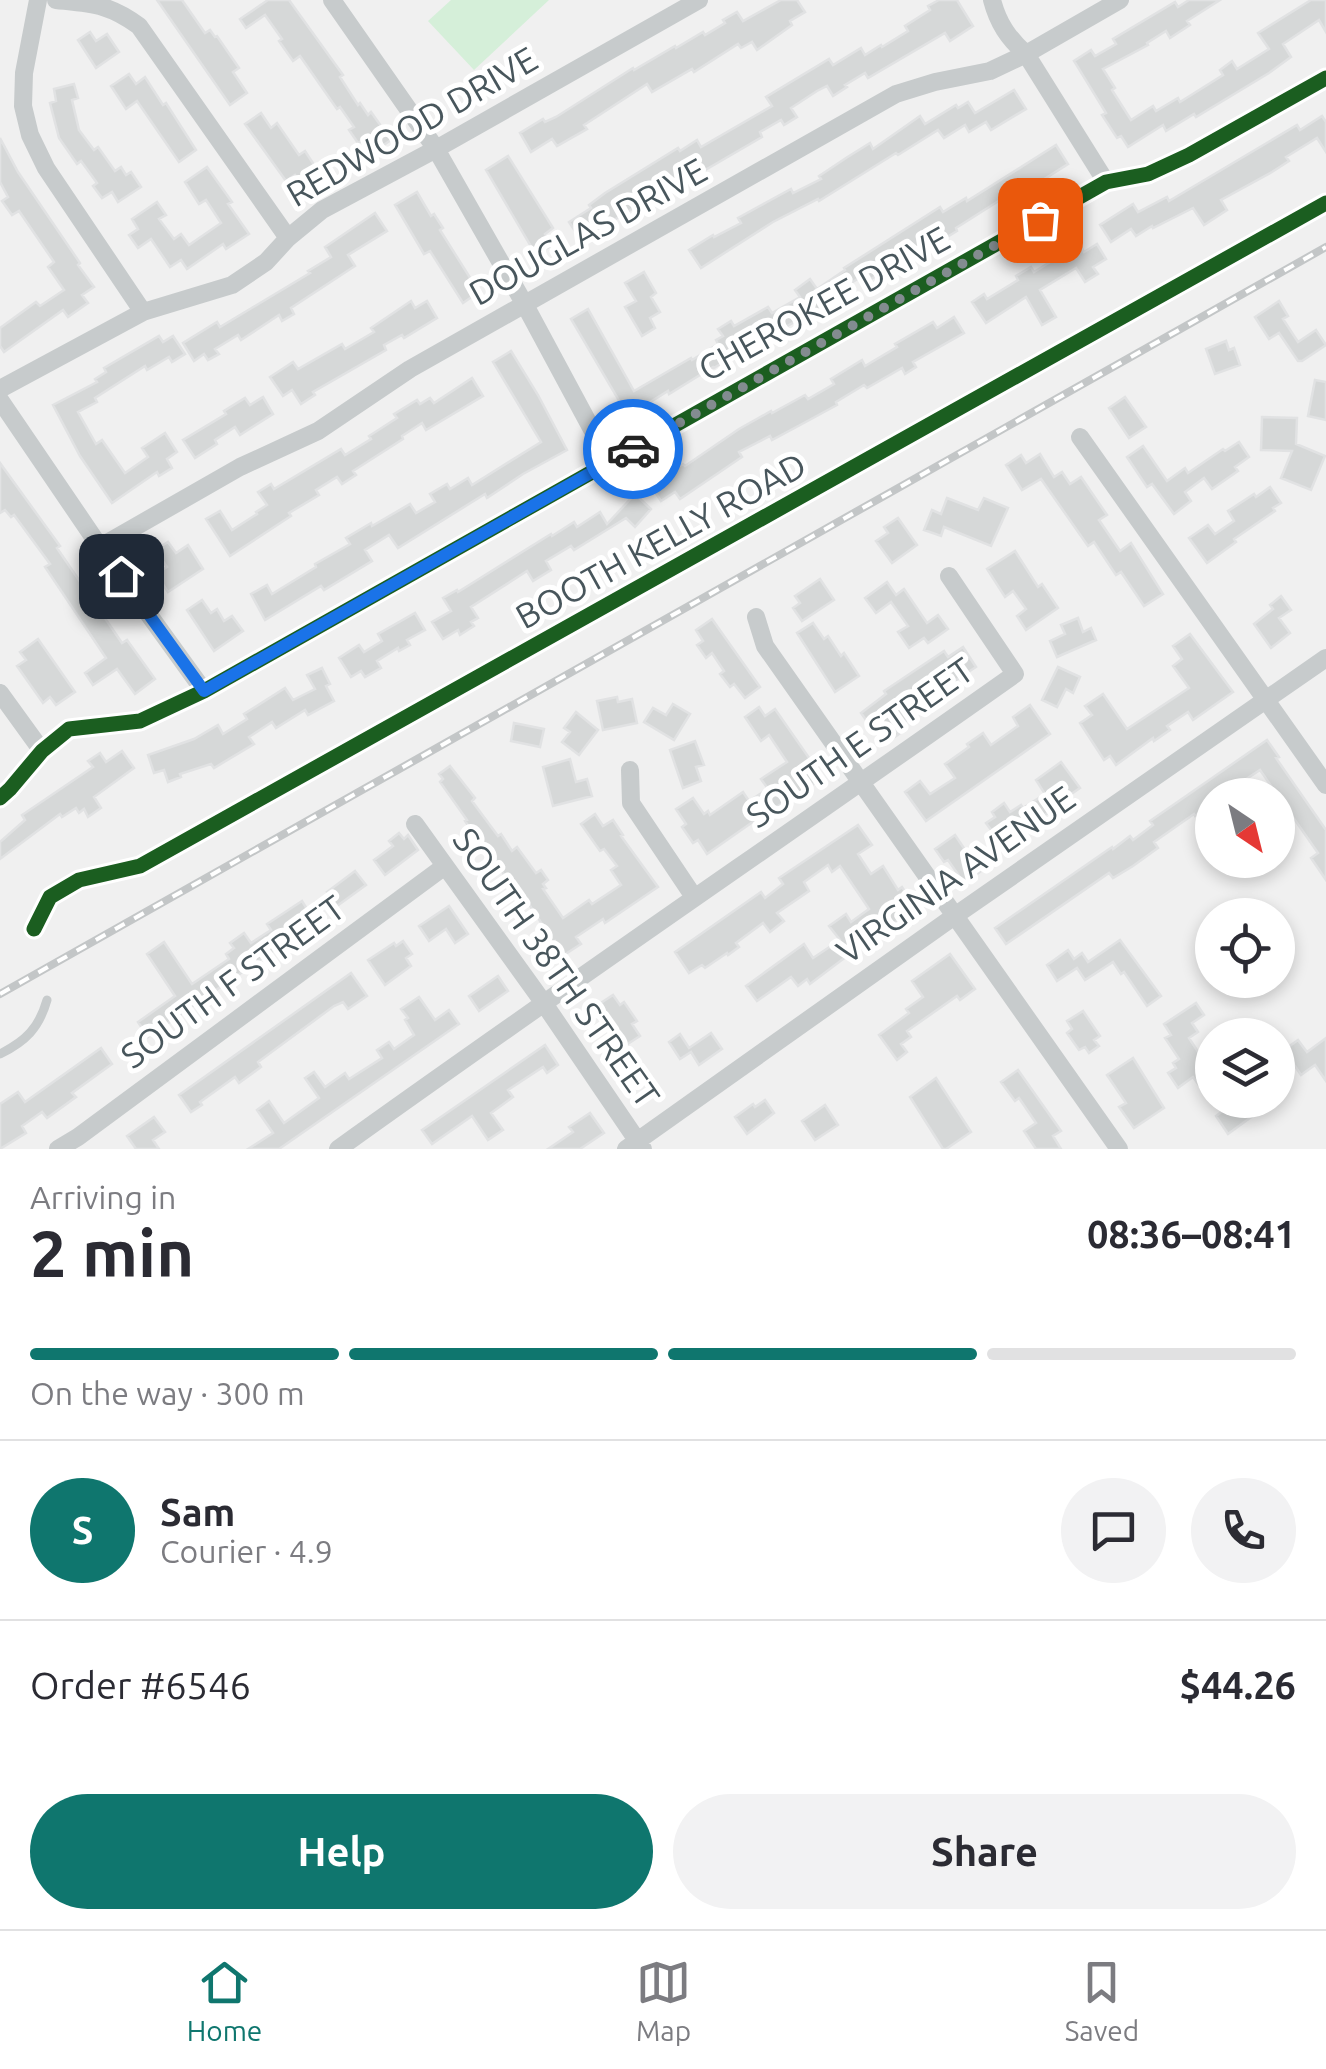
<!DOCTYPE html>
<html lang="en">
<head>
<meta charset="utf-8">
<style>
	body { margin:0; font-family:Ubuntu,sans-serif; background:#f2f2f3; color:#2b2b33; height:100vh; display:flex; flex-direction:column; font-size:38px; white-space:nowrap }
	* { box-sizing:border-box; margin:0 }
	p { font-size:32px; color:#7c7c81 }
	.icon { flex:none; width:55px; height:55px; fill:none; stroke:currentColor; stroke-width:2; stroke-linecap:round; stroke-linejoin:round }
	.map { position:relative; height:1149px; overflow:hidden }
	.details { display:flex; flex-direction:column; background:#fff; flex:1 }
	.details>* { flex:none }
	.needle { width:65px; rotate:145deg }
	.fabs { position:absolute; left:1195px; top:778px; display:grid; gap:20px }
	.fabs a { display:grid; place-items:center; width:100px; height:100px; border-radius:50%; background:#fff; box-shadow:0 5px 15px #0003; font-size:50px }
	.pin { position:absolute; display:grid; place-items:center; width:85px; height:85px; color:#fff; margin:-42px; border-radius:20px; box-shadow:0 5px 15px #0006 }
	.courier { position:absolute; display:grid; place-items:center; width:100px; height:100px; margin:-50px; border:8px solid #1a73e8; border-radius:50%; background:#fff; color:#222; box-shadow:0 2px 12px #0007 }
	.head em { font-style:normal; font-weight:700 }
	.head div { display:flex; flex-direction:column-reverse }
	.head { display:flex; align-items:center; justify-content:space-between; height:170px; padding:0 30px }
	h1 { font-size:65px; font-weight:700; line-height:75px }
	.bar { display:grid; grid-template-columns:repeat(4,1fr); gap:15px 10px; align-content:center; height:120px; padding:0 30px }
	.bar i { height:12px; border-radius:8px; background:#e1e1e2 }
	.bar .current { background:#0f766e }
	.bar p { grid-column:span 4 }
	.line { display:flex; align-items:center; gap:25px; padding:0 30px; border-top:2px solid #e1e1e2 }
	.line div { flex:1 }
	.round { display:grid; place-items:center; flex:none; width:105px; height:105px; border-radius:52px; background:#f2f2f3 }
	.action { display:flex; gap:20px; margin-top:auto; padding:20px 30px }
	.action a { flex:1; height:115px; border-radius:60px; background:#0f766e; color:#fff; font-size:40px; font-weight:700; line-height:115px; text-align:center }
	.action a+a { background:#f2f2f3; color:#2b2b33 }
	.tabs { display:flex; justify-content:space-around; align-items:center; height:140px; border-top:2px solid #e1e1e2; background:#fff; font-size:28px; color:#7c7c81 }
	.tabs a { display:grid; justify-items:center; gap:5px }
	.tabs .current { color:#0f766e }
	.map>svg:first-child { display:block }
</style>
</head>
<body>
<div class="map">
<svg width="1326" height="1149" viewBox="0 0 1326 1149">
	<rect width="100%" height="100%" fill="#f0f0f0"/>
	<!-- green -->
	<path fill="#d5efd9" d="M451 0H549L474 70 428 21Z"/>
	<!-- building -->
	<path fill="#d6d8d8" stroke="#e1e2e3" stroke-width="2.5" d="M157 0H182L205 33 210 30 215 37 217 36 230 55 239 68 233 72 247 93 230 105Z
		M268 0H289L343 75 340 77 358 105 360 103 368 115 371 112 391 140 372 153 363 140 358 143 349 130 354 127 340 107 337 109 300 56 293 61 279 41 282 39 265 15 246 28 240 19Z
		M781 0H797L805 12 790 21 792 25 757 50 752 42 741 48 738 44 694 72 692 69 652 92 647 84 584 125 587 129 557 146 552 139 531 152 520 133 543 119 545 122 556 117 633 68 634 70 675 46 676 48 703 32 705 35 725 23 723 20 737 12 743 21Z
		M939 0H957L973 26 950 41 945 33 868 78 865 73 845 85 847 87 833 96 827 86 817 91 791 108 797 117 784 125 781 120 760 132 762 137 700 173 698 169 581 240 569 222 591 208 589 205 605 193 678 148 680 151 697 140 701 147 772 106 766 97 829 59 833 65 861 48 865 55 881 45 882 47 908 31 905 26 930 10 928 6Z
		M1189 0H1220L1187 21 1190 25 1170 38 1166 31 1147 43 1148 45 1103 69 1115 88 1112 90 1131 120 1153 106 1156 111 1178 98 1180 102 1223 75 1220 70 1232 61 1237 69 1269 49 1258 33 1311 0H1326V32L1319 20 1283 44 1291 57 1269 73 1196 117 1194 114 1166 131 1163 125 1128 147 1121 136 1117 138 1102 115 1106 113 1074 61 1091 50 1095 56 1116 44 1113 39 1175 2 1178 7Z
		M90 32 96 41 107 34 119 52 96 68 78 40Z
		M129 74 136 84 145 77 163 105 166 103 196 150 179 162 137 101 126 109 111 86Z
		M74 84 78 98 72 100 79 130 94 150 98 147 115 171 121 167 126 175 131 172 141 187 118 202 112 192 102 198 93 186 97 183 81 161 77 164 59 138 50 103 56 101 54 89Z
		M1014 90 1026 109 991 130 986 122 969 132 965 125 944 138 938 130 898 155 896 153 819 201 818 199 773 222 701 268 689 250 713 235 714 237 741 223 738 218 767 202 791 189 793 193 821 179 819 176 846 158 870 143 873 149 920 116 925 124 956 105 958 108 968 102 975 113Z
		M261 113 271 128 277 123 299 155 305 151 320 174 302 186 295 175 286 181 245 124Z
		M1322 116 1326 122V152L1317 138 1286 157 1289 161 1272 172 1221 200 1227 210 1204 225 1193 208 1153 228 1152 226 1136 236 1131 229 1111 242 1100 225 1133 204 1138 212 1167 197 1169 201 1297 125 1300 130Z
		M0 138 18 172 80 263 78 265 94 287 82 295 88 303 68 317 63 310 4 352 0 346V328L36 302 40 306 64 290 48 267 54 262 19 211 12 215 2 201 8 197 0 182Z
		M1056 145 1068 164 1008 202 1005 197 956 228 957 231 942 240 940 237 916 253 912 247 883 266 886 270 871 279 867 273 840 290 843 294 812 315 810 313 756 344 755 342 714 368 713 367 669 394 668 391 628 416 571 319 588 309 634 391 691 358 692 360 718 344 716 340 723 336 718 329 731 321 734 326 768 307 772 313 800 297 795 290 810 279 817 289 845 270 844 268 940 207 943 212 966 198 967 201Z
		M508 156 553 228 545 234 552 245 536 255 486 170Z
		M207 167 232 202 228 204 249 234 226 249 223 244 187 269 181 260 170 267 151 239 138 248 129 235 138 229 132 219 157 202 166 215 159 219 174 239 181 234 189 245 221 223 206 200 199 204 185 182Z
		M417 192 431 216 434 214 443 228 440 230 479 292 463 303 430 251 424 254 395 205Z
		M375 213 387 231 348 255 355 266 291 308 294 314 282 321 279 315 241 340 238 335 215 349 219 354 208 360 204 354 194 361 183 343 217 322 220 327 310 273 308 271 331 257 325 247Z
		M1078 241 1084 252 1097 244 1106 259 1093 267 1098 274 1085 282 1076 268 1040 290 1056 317 1042 325 1026 297 986 323 972 302 984 294 987 299 1018 280 1016 276 1031 267 1034 272 1066 252 1064 249Z
		M644 272 656 293 651 297 660 312 650 318 655 328 642 336 625 307 636 301 625 283Z
		M411 301 415 308 427 301 437 318 404 338 402 335 384 345 386 350 313 392 315 395 301 404 292 390 283 396 270 377 293 362 298 369 342 344 345 349 374 332 371 328Z
		M1279 301 1288 316 1283 319 1298 342 1316 330 1326 345 1302 361H1298L1279 333 1269 339 1255 317Z
		M954 317 964 333 913 362 916 367 905 374 902 368 867 388 864 385 836 402 837 405 802 424 772 440 770 436 739 452 742 457 680 499 675 492 661 501 647 480 660 471 663 476 683 464 685 466 739 429 771 411 772 413 805 395 808 399 834 384 831 379 862 360 865 366 897 347 895 344 933 322 937 328Z
		M159 336 163 342 173 336 185 354 172 362 169 357 147 370 145 366 95 398 97 402 78 412 96 444 102 440 125 473 148 457 142 448 165 433 177 452 167 459 172 468 159 476 157 472 112 503 80 456 53 405 97 382 95 379 106 372 104 368Z
		M1226 341 1229 350 1234 348 1240 365 1215 374 1206 349Z
		M511 351 538 395 567 450 523 474 487 498 485 494 398 548 389 535 365 550 372 561 324 590 321 586 265 620 251 594 267 585 272 594 316 567 315 564 350 544 346 538 371 523 372 526 410 504 416 513 435 502 430 494 447 484 450 489 468 478 472 485 541 442 493 362Z
		M472 378 483 396 426 430 422 423 402 436 403 439 353 471 356 475 342 484 337 477 316 490 319 495 289 513 291 516 230 556 206 519 220 511 232 530 257 514 256 512 267 505 258 492 271 484 274 489 341 449 345 455 371 439 369 436 397 418 394 414 417 400 420 404 430 398 434 403Z
		M1315 380 1326 382V420L1308 416Z
		M263 397 273 414 240 435 235 427 215 440 217 444 195 458 183 440 226 414 224 411 245 398 250 405Z
		M1125 397 1146 427 1129 438 1109 408Z
		M1262 417 1297 418 1296 444 1325 456 1311 490 1281 478 1292 451 1261 450Z
		M1239 442 1249 457 1235 467 1238 471 1212 489 1204 478 1185 492 1191 501 1174 514 1152 484 1147 487 1127 457 1143 446 1167 481 1185 468 1188 473 1223 449 1225 451Z
		M1040 454 1054 477 1062 472 1070 484 1081 477 1107 515 1099 520 1120 551 1131 543 1163 594 1144 606 1121 572 1116 575 1094 542 1088 546 1041 479 1022 490 1006 465 1021 455 1026 463Z
		M0 463 60 546 57 548 122 643 127 640 155 679 135 694 117 669 93 685 85 673 106 658 45 567 50 564 14 515 11 517 5 510 0 513Z
		M1270 487 1281 503 1273 508 1275 511 1234 539 1236 542 1207 563 1189 538 1208 525 1215 534 1234 521 1228 511 1254 494 1256 497Z
		M635 494 651 509 635 527 626 518 574 550 571 546 546 561 551 570 533 581 527 571 471 607 478 618 471 622 474 626 460 635 458 630 443 639 432 622 451 611 443 598 457 590 458 592 551 534 552 536 574 522 577 527 600 512 607 524Z
		M947 498 978 510 984 498 1008 508 991 546 944 527 941 536 924 530 932 510 941 514Z
		M898 518 917 545 892 563 876 541 888 533 884 527Z
		M168 542 176 553 188 545 203 569 168 592 156 574 167 567 155 550Z
		M1015 551 1038 587 1042 584 1058 608 1026 630 1017 616 1026 609 1013 591 1005 597 987 569Z
		M820 579 834 600 802 621 793 608 800 603 795 596Z
		M887 582 896 595 904 589 927 623 938 615 948 629 928 643 924 638 909 648 898 632 908 626 891 602 876 613 865 598Z
		M1281 596 1291 610 1279 618 1290 633 1271 648 1254 624 1273 609 1270 605Z
		M202 600 211 613 217 609 224 621 232 616 243 631 214 651 187 610Z
		M415 613 425 630 407 640 410 645 399 651 398 648 377 661 381 668 365 677 361 671 351 677 339 658 359 645 364 652 382 641 378 634Z
		M1078 618 1083 632 1091 628 1096 640 1057 657 1050 641 1065 634 1061 625Z
		M712 619 760 687 745 698 734 684 730 687 720 674 724 671 712 653 706 658 697 645 703 641 696 630Z
		M813 623 824 639 828 636 841 656 844 653 859 676 835 692 797 633Z
		M1190 634 1233 692 1193 720 1188 712 1167 726 1170 730 1154 741 1153 738 1116 765 1110 756 1104 760 1080 723 1092 715 1085 706 1103 694 1127 729 1189 688 1173 666 1182 659 1173 646Z
		M38 639 75 692 56 705 50 697 43 703 17 666 26 660 20 652Z
		M963 647 976 667 929 698 933 703 895 728 899 734 884 745 861 713 886 694 884 691 944 651 948 657Z
		M1058 667 1080 677 1073 693 1066 689 1057 707 1042 700Z
		M322 668 330 684 326 686 334 701 308 715 305 710 276 728 272 722 249 737 254 744 214 768 211 764 180 774 181 777 168 782 164 770 154 773 148 755 194 739 218 725 223 734 247 719 244 714 285 688 293 700 315 689 307 675Z
		M617 697 618 702 632 699 637 723 603 730 597 701Z
		M673 704 690 714 674 740 644 722 653 708 666 715Z
		M1030 705 1050 734 926 821 905 792 920 781 930 794 955 778 945 764 969 747 967 744 983 733 991 745 1018 726 1013 717Z
		M759 707 765 716 775 709 823 778 757 819 707 854 698 840 693 843 682 827 686 824 676 809 693 798 704 814 708 811 710 815 743 792 749 801 768 789 761 779 787 762 769 735 761 741 745 717Z
		M576 712 598 730 579 755 562 742 570 732 564 728Z
		M514 723 544 729 540 747 511 741Z
		M1267 740 1279 757 1276 758 1326 830V880L1311 858 1318 853 1260 770 1222 795H1212V801L1207 805 1208 807 1195 816 1194 814 1154 842 1158 848 1133 866 1113 878 1109 873 1006 944 995 928 1112 847 1113 849 1130 836 1133 840 1153 825 1150 821Z
		M695 741 704 765 696 767 701 781 683 788 670 750Z
		M122 751 134 768 94 797 101 808 88 817 84 809 79 813 76 808 62 817 60 814 0 859V842L25 820 22 815 93 767 88 761 100 753 106 762Z
		M570 759 576 782 587 779 592 796 553 806 543 767Z
		M1061 762 1080 788 1057 804 1058 806 1033 823 1036 826 1018 838 1013 830 1008 833 1004 827 994 834 986 823 995 817 992 812 1004 803 1010 812 1021 805 1023 808 1045 794 1036 780Z
		M450 766 475 798 472 801 498 836 501 834 512 851 517 847 536 873 541 870 548 880 543 884 546 888 543 889 563 918 589 900 592 904 621 885 611 870 617 866 604 849 600 851 581 824 595 814 603 826 613 820 623 835 621 836 658 887 605 923 603 919 576 937 581 944 564 955 555 941 550 944 538 927 542 924 521 892 514 897 504 881 507 879 482 842 480 843 465 821 467 820 440 782 443 779 439 774Z
		M858 825 872 845 858 854 871 874 883 866 898 890 902 887 916 908 859 947 810 984 807 979 798 986 791 977 757 1001 746 986 804 944 813 958 840 940 829 926 846 914 851 922 869 909 840 866 832 872 828 865 804 882 809 891 777 913 784 921 770 932 763 923 736 943 739 947 728 955 727 953 705 968 702 965 689 973 675 952 761 892 765 898 783 884 779 878Z
		M399 833 404 839 408 835 418 850 385 875 374 860 393 846 389 841Z
		M955 835 980 872 964 883 948 860 944 862 935 849Z
		M355 871 366 885 337 906 327 892Z
		M302 901 315 922 148 1037 138 1022 175 996 147 954 164 942 192 984 229 959 226 954 234 948 230 943 244 933 251 943 271 930 267 924Z
		M449 906 468 934 455 943 446 929 429 941 419 926Z
		M1120 940 1161 996 1147 1006 1124 972 1121 974 1113 962 1085 980 1077 968 1057 981 1047 965 1068 950 1074 959 1082 953 1088 962Z
		M403 941 412 954 406 958 411 966 385 985 368 960 394 943 396 946Z
		M950 954 975 989 960 1000 957 996 907 1031 911 1037 901 1044 907 1052 897 1060 879 1035 909 1013 906 1009 923 997 912 981Z
		M351 973 367 996 348 1009 343 1002 334 1006 258 1062 261 1067 239 1083 235 1077 200 1102 202 1105 191 1112 179 1095Z
		M498 976 508 991 479 1011 469 996Z
		M613 995 620 1005 624 1002 637 1021 632 1024 640 1036 620 1049 593 1008Z
		M419 997 435 1020 449 1010 459 1024 279 1149H248L273 1133 257 1110 269 1101 284 1123 319 1098 305 1078 314 1072 325 1087 345 1073 349 1079 382 1058 377 1050 389 1042 394 1049 414 1035 405 1020 408 1018 401 1009Z
		M1196 1003 1204 1015 1192 1023 1198 1032 1189 1038 1212 1073V1080L1201 1088 1193 1077 1178 1088 1168 1073 1176 1068 1173 1063 1179 1059 1165 1038 1171 1035 1164 1024Z
		M1083 1011 1100 1036 1094 1040 1099 1046 1089 1053 1085 1047 1079 1050 1067 1033 1072 1029 1067 1021Z
		M711 1033 722 1049 699 1065 691 1052 680 1059 669 1042 680 1034 689 1048Z
		M1326 1038V1081L1315 1065 1301 1075 1284 1050 1298 1040 1307 1052Z
		M545 1045 558 1065 547 1073 543 1067 508 1090 513 1097 491 1113 503 1130 488 1140 472 1116 432 1144 422 1130Z
		M101 1048 112 1064 72 1093 76 1097 47 1118 42 1112 22 1126 26 1133 0 1149V1104L18 1092 25 1102Z
		M1133 1058 1164 1108 1134 1128 1119 1107 1126 1103 1107 1075Z
		M1018 1070 1061 1131 1053 1136 1061 1149H1036L1024 1131 1036 1123 1019 1098 1015 1101 1001 1082Z
		M936 1078 971 1132 946 1149H943L910 1097Z
		M765 1100 774 1113 747 1134 735 1117 753 1104 755 1107Z
		M1237 1100H1260L1265 1107 1228 1134 1216 1116Z
		M825 1105 838 1125 815 1140 802 1121Z
		M590 1113 604 1133 580 1149H548L573 1132 569 1127Z
		M154 1117 165 1132 153 1140 159 1149H136L127 1136Z"/>
	<g fill="none" stroke-linecap="round" stroke-linejoin="round">
		<!-- service -->
		<path stroke="#c7cbcc" stroke-width="9" d="M34 929 50 897 79 880 140 866 1326 203
			M0 1054C26 1041 39 1028 47 1000"/>
		<!-- minor -->
		<path stroke="#c7cbcc" stroke-width="18" d="M38 0 24 73 23 106 30 135 46 168 143 312
			M56 0C93 4 109 4 139 26L288 238
			M332 0 436 149 525 305 610 463
			M992 0C998 23 1008 38 1026 54L1106 182
			M0 389 143 312 232 285 266 262 288 238 322 210 436 149 699 0
			M0 400 100 547 204 691
			M1080 437 1326 785
			M100 547 240 467 318 431 410 369 896 94 935 82 990 71 1026 54 1120 0
			M756 617 765 646 1119 1149
			M0 693 42 751
			M630 770 631 803 694 897
			M0 798 10 789 42 751 69 729 140 721 204 691 1106 182 1148 174 1189 155 1326 78
			M415 824 543 1002 643 1149
			M58 1149 78 1137 445 866
			M338 1149C562 988 790 833 1015 674L949 576
			M626 1149 956 915 1326 658"/>
		<!-- rail casing -->
		<g stroke="#c3c6c7" stroke-width="8">
			<path id="rail" d="M0 994 1326 247"/>
		</g>
		<!-- rail -->
		<use href="#rail" stroke="#fff" stroke-width="4" stroke-dasharray="11" stroke-linecap="butt"/>
		<!-- cycleway casing -->
		<g stroke="#fff" stroke-width="21">
			<path id="cycleway" d="M0 798 10 789 42 751 69 729 140 721 204 691 1106 182 1148 174 1189 155 1326 78
				M34 929 50 897 79 880 140 866 1326 203"/>
		</g>
		<!-- cycleway -->
		<use href="#cycleway" stroke="#1b5e20" stroke-width="15"/>
	</g>
	<g fill="none" stroke-linecap="round" stroke-linejoin="round">
		<!-- done -->
		<path stroke="#838c90" stroke-width="10" stroke-dasharray="0 18" d="M633 449 1040 220"/>
		<!-- route -->
		<path stroke="#1a73e8" stroke-width="12" d="M121 576 204 691 633 449"/>
	</g>
	<g text-anchor="middle" stroke-width="10" stroke-linejoin="round" paint-order="stroke">
		<!-- street labels -->
		<g font-size="35" fill="#48565c" stroke="#fff">
			<text transform="translate(412 127) rotate(-30)" y="12">REDWOOD DRIVE</text>
			<text transform="translate(588 232) rotate(-29)" y="12">DOUGLAS DRIVE</text>
			<text transform="translate(824 304) rotate(-29)" y="12">CHEROKEE DRIVE</text>
			<text transform="translate(661 541) rotate(-29)" y="12">BOOTH KELLY ROAD</text>
			<text transform="translate(860 743) rotate(-35)" y="12">SOUTH E STREET</text>
			<text transform="translate(956 875) rotate(-35)" y="12">VIRGINIA AVENUE</text>
			<text transform="translate(556 968) rotate(55)" y="12">SOUTH 38TH STREET</text>
			<text transform="translate(233 982) rotate(-36)" y="12">SOUTH F STREET</text>
		</g>
	</g>
</svg>
<div class="fabs">
<a><svg class="needle" viewBox="-14 -14 28 28"><path d="M0-13l5 13h-10z" fill="#e53935"/><path d="M0 13l5-13h-10z" fill="#7c7c81"/></svg></a>
<a><svg class="icon" aria-label="locate" viewBox="0 0 24 24"><circle cx="12" cy="12" r="6"/><path d="M12 2v4M12 18v4M2 12h4M18 12h4"/></svg></a>
<a><svg class="icon" aria-label="layers" viewBox="0 0 24 24"><path d="M12 4l9 5-9 5-9-5zM3 14l9 5 9-5"/></svg></a>
</div>
<div class="pin" style="left:1040px;top:220px;background:#ea580c"><svg class="icon" aria-label="bag" viewBox="0 0 24 24"><path d="M5 8h14l-1 12H6zM9 8a3 3 0 0 1 6 0"/></svg></div>
<div class="pin" style="left:121px;top:576px;background:#1f2937"><svg class="icon" aria-label="home" viewBox="0 0 24 24"><path d="M3 11l9-7 9 7M6 9v11h12V9"/></svg></div>
<div class="courier" style="left:633px;top:449px"><svg class="icon" aria-label="car" viewBox="0 0 24 24"><path d="M5 17H2v-5l4-1 3-4h7l3 4 3 1v5h-3M9 17h6M6 11h13"/><circle cx="7" cy="17" r="2"/><circle cx="17" cy="17" r="2"/></svg></div>
</div>
<section class="details">
<div class="head"><div><h1>2 min</h1><p>Arriving in</p></div><em>08:36–08:41</em></div>
<div class="bar"><i class="current"></i><i class="current"></i><i class="current"></i><i></i><p>On the way · 300 m</p></div>
<div class="line" style="height:180px"><b class="round" style="background:#0f766e;color:#fff">S</b><div><b>Sam</b><p>Courier · 4.9</p></div><a class="round"><svg class="icon" aria-label="chat" viewBox="0 0 24 24"><path d="M4 5h16v11H9l-5 4z"/></svg></a><a class="round"><svg class="icon" aria-label="phone" viewBox="0 0 24 24"><path d="M5 4h4l2 5-3 2q2 4 5 5l2-3 5 2v4C11 20 4 13 5 4z"/></svg></a></div>
<div class="line" style="height:130px"><div>Order #6546</div><b>$44.26</b></div>
<div class="action"><a>Help</a><a>Share</a></div>
</section>
<nav class="tabs">
<a class="current"><svg class="icon" aria-label="home" viewBox="0 0 24 24"><path d="M3 11l9-7 9 7M6 9v11h12V9"/></svg>Home</a>
<a><svg class="icon" aria-label="map" viewBox="0 0 24 24"><path d="M3 6l6-2 6 2 6-2v14l-6 2-6-2-6 2zM9 4v14M15 6v14"/></svg>Map</a>
<a><svg class="icon" aria-label="saved" viewBox="0 0 24 24"><path d="M7 4h10v16l-5-4-5 4z"/></svg>Saved</a>
</nav>
</body>
</html>
